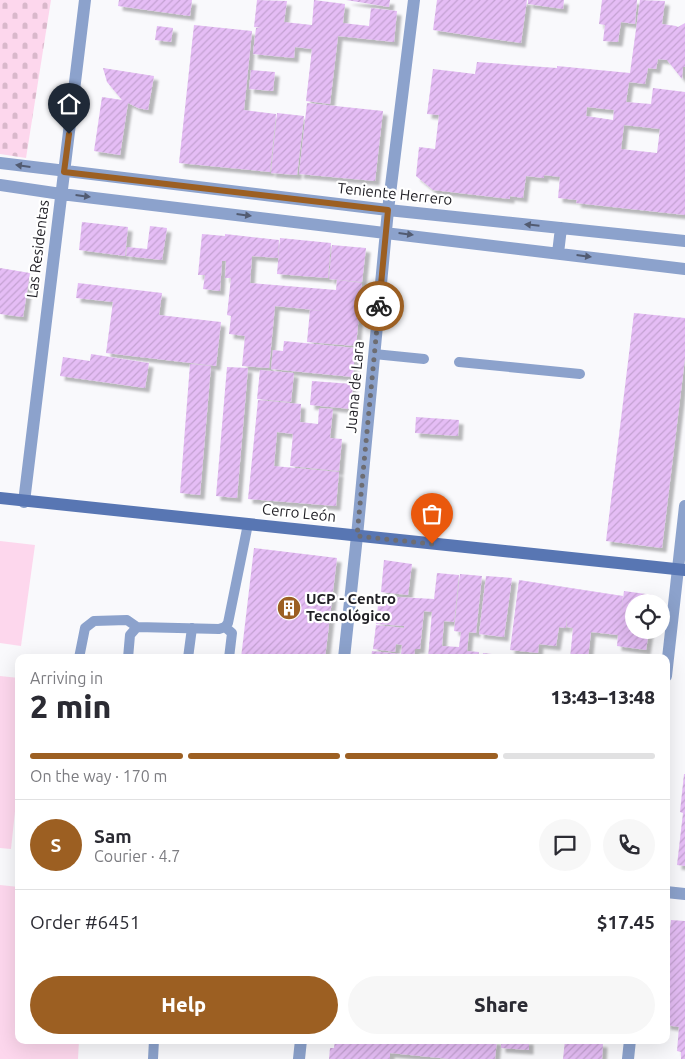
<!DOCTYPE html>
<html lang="en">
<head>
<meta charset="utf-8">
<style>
	body { margin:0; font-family:Ubuntu,sans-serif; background:#f7f7f7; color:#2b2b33; height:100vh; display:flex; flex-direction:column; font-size:19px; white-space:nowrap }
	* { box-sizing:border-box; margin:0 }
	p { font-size:16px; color:#7c7c81 }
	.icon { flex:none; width:28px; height:28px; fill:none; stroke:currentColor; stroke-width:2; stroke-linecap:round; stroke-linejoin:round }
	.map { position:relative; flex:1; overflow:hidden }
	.details { position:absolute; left:15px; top:654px; width:655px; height:390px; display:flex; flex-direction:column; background:#fff; border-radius:10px; box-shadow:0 5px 20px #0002 }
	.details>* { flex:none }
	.buttons { position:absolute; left:625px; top:594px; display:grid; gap:10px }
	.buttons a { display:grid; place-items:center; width:45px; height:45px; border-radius:50%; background:#fff; box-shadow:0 5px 20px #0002; font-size:25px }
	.pin { position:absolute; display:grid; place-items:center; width:42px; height:42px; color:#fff; margin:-51px -21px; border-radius:50% 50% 50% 0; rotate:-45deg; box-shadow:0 0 5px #0007 }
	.pin .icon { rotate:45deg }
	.courier { position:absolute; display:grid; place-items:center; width:50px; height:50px; margin:-25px; border:4px solid #9c5f22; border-radius:50%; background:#fff; color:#222; box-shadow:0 1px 6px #0007 }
	.overview em { font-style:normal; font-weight:800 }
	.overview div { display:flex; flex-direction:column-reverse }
	.overview { display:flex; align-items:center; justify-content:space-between; height:85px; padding:0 15px }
	h1 { font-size:32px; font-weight:800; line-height:38px }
	.bar { display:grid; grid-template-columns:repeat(4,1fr); gap:8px 5px; align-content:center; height:60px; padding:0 15px }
	.bar i { height:6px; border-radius:4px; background:#e1e1e2 }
	.bar .selected { background:#9c5f22 }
	.bar p { grid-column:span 4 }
	.line { display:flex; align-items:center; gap:12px; padding:0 15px; border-top:1px solid #e1e1e2 }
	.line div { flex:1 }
	.round { display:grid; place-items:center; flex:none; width:52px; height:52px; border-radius:26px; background:#f7f7f7 }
	.action { display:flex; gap:10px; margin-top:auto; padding:10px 15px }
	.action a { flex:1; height:58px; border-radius:30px; background:#9c5f22; color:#fff; font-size:20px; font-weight:800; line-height:58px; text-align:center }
	.action a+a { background:#f7f7f7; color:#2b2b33 }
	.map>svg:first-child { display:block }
</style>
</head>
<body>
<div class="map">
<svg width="685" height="1059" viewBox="0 0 685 1059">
	<defs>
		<pattern id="cemetery-stones" width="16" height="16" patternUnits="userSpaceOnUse" patternTransform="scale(1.25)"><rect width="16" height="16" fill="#fdd7ed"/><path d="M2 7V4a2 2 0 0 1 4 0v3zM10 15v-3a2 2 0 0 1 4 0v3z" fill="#d9b8cb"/></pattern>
		<pattern id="building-hatch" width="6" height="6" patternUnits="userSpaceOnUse" patternTransform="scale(1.25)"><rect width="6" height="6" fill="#e5bdf5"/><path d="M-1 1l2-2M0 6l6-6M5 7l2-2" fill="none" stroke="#c4a2d2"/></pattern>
		<filter id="shadow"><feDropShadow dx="4.5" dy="4.5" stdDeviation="1" flood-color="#0004"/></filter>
	</defs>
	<rect width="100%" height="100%" fill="#f9f9fc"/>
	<!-- cemetery -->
	<path fill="url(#cemetery-stones)" d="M0 0H51L26 158 0 154Z"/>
	<!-- pitch -->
	<path fill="#fdd7ed" d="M0 541 35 545 21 646 0 643Z
		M0 676 19 678V774L11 849 0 848Z
		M0 885 19 887V1040H79L78 1059H0Z"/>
	<!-- building -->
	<path fill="url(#building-hatch)" fill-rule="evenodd" filter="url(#shadow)" d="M119 0H192L190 16 118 6Z
		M257 0 287 1 284 22 312 25 314 0 345 4 343 23 369 26 371 8 397 11 394 42 338 36 330 104 306 101 312 49 295 47 294 58 253 54 256 28H262L254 27Z
		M346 0H390L389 7Z
		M437 0H527L521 43 433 30Z
		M528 0H564L563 9 528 4Z
		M602 0H637L635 24 621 22 618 42 603 41 605 25 599 24Z
		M640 0 665 1 662 24 676 26 678 27 685 23V67H683L682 79 667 60 658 59 656 69 648 68 645 84 629 82 626 102 651 104 653 88 685 92V215L576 203 577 200 558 198 560 177 544 175V178L526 176 523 198 510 196V199L433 190 416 176 419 147 435 149 439 115 427 114 433 69 475 74 477 62 557 68V66L630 73ZM587 107 614 110 613 120 586 116ZM624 125 660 129 657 153 621 149Z
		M194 25 252 31 244 110 276 114 270 172 179 163Z
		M157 26 173 28 171 42 155 40Z
		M103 68 154 76 148 110 138 108 128 103 120 155 94 151 102 97 122 100 107 82Z
		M251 70 275 72 273 91 249 89Z
		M307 103 383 111 375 181 299 174Z
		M277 113 304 116 297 175 271 173Z
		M82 222 128 227 125 256 79 250Z
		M150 226 167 228 162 260 126 256 127 247 147 249Z
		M202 234 225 236V234L279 240 278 258 252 256 250 283 336 290 337 280 362 283 356 346 307 342 310 310 325 311 275 306 269 368 242 366 245 336 229 334 231 316 227 315 231 278H225L226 261H222L220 291 203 289 205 275H198Z
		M280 238 331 243 328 278 277 274Z
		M332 245 366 248 362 282 329 279Z
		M0 268 30 273 23 317 0 314Z
		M78 283 162 293 159 315 221 322 216 366 106 353 113 302 76 298Z
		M634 313 685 318V358L662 548 606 541Z
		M284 341 355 348 353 377 271 369 273 350 283 351Z
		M91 354 149 363 145 388 60 376 63 357 90 361Z
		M190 364 211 366 200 495 180 493Z
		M227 367 248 368 237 498 216 496Z
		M260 370 294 373 291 402 257 399Z
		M312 381 353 384 351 409 310 405Z
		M258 400 301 404 300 422 318 424 319 408 333 409 330 438 342 439 339 471 290 466 293 434 277 432 274 466 339 472 336 506 248 499Z
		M416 417 459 420 458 436 415 433Z
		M254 548 337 558 325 658H241Z
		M384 560 412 564 408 595 381 592Z
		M437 573 459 575 454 622 444 621 442 646 459 647 461 632 454 631 460 574 482 576 476 633 469 632 467 651 479 652 478 658H428L432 612 424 611 420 649H415L414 658H371L372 651 401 654 402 645 396 644 395 652 373 649 376 625 404 628V626L376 624 379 596 434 599Z
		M486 576 512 578 504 637 479 634Z
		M519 580 623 596 620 623 624 591 653 595 652 602H634V630L649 631 646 650 617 646 618 635 591 632 588 658H570L573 628 567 627V617L566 628 559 627 556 646 539 644 538 653 510 650Z
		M483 653 510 656V658H482Z
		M617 654 632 655 631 658H617Z
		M684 774H685V866L677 865 683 813 680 812Z
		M671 920 685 921V1059H681V1052L677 1051 679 1027 666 1025V962Z
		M335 1040H497L495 1059H450L390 1053V1059H329L330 1048H334Z
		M501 1040H529V1050L501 1048Z
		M565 1040 603 1043 602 1059H563Z"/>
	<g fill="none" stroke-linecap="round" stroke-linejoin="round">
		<!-- lane -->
		<path stroke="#8ca2cc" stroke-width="10" d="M374 354 424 359
			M459 362 580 374
			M225 627 232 633 229 658
			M79 658 85 628 94 621 127 620 137 627
			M128 658 130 635 137 627 219 629 225 627 228 623 248 524
			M188 658 192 628
			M153 1059 154 1040"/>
		<!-- street -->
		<path stroke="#8ca2cc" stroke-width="12" d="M0 163 388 210 685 241
			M0 185 61 194 685 269
			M558 253 561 228
			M24 502 85 0
			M344 658 357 536 388 210 414 0
			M666 676 685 506
			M666 892 685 894
			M299 1059 301 1040
			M628 1059 630 1040"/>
		<!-- secondary -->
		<path stroke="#5876b3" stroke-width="12" d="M0 498 685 570"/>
	</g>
	<!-- one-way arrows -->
	<defs><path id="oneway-solid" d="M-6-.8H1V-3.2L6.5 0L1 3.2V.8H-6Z" transform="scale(1.25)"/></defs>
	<g fill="#525b71">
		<use href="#oneway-solid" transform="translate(23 166) rotate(-172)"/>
		<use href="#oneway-solid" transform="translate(83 196) rotate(7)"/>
		<use href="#oneway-solid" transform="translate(244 215) rotate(7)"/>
		<use href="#oneway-solid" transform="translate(532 225) rotate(-174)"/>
		<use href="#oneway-solid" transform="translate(406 234) rotate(7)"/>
		<use href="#oneway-solid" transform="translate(584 256) rotate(7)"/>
	</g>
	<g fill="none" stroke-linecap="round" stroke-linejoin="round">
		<!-- done -->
		<path stroke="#6d6d72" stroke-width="5" stroke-dasharray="0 9" d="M379 306 357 536 432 544"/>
		<!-- route -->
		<path stroke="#9c5f22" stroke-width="6" d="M69 134 64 172 388 210 379 306"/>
	</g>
	<!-- icons -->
	<defs>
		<g id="building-disc" transform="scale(1.25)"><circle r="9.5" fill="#9c5f22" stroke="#fff"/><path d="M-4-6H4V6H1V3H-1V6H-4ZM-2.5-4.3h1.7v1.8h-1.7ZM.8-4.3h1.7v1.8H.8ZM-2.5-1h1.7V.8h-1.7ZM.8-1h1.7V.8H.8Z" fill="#fff"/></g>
	</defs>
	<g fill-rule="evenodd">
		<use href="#building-disc" x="289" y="608"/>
	</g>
	<g text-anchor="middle" stroke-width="4.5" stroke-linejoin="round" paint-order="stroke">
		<!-- street labels -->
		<g font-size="15" fill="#222127" stroke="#fff">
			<text transform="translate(395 194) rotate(6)" y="5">Teniente Herrero</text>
			<text transform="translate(38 249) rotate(-83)" y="5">Las Residentas</text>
			<text transform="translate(355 387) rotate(-85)" y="5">Juana de Lara</text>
			<text transform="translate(299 513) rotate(6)" y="5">Cerro León</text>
		</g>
		<!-- poi labels -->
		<g font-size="15" font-weight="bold" fill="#222127" stroke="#fff" text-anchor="start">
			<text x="306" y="604">UCP - Centro<tspan x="306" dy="17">Tecnológico</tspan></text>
		</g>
	</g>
</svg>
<div class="buttons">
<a><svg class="icon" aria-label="locate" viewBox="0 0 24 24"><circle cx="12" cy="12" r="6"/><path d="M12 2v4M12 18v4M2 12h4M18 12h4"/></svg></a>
</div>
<div class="pin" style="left:432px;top:544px;background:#ea580c"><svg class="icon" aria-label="bag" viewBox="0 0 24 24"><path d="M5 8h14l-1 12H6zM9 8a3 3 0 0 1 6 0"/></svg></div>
<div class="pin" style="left:69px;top:134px;background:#1f2937"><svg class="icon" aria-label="home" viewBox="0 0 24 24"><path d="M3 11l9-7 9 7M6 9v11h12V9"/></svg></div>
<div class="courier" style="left:379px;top:306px"><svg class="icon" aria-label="bike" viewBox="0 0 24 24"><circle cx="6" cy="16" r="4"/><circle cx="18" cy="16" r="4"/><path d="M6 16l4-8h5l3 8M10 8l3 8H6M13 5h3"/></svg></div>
<section class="details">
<div class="overview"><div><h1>2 min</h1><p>Arriving in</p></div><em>13:43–13:48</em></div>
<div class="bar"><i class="selected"></i><i class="selected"></i><i class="selected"></i><i></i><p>On the way · 170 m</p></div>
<div class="line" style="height:90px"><b class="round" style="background:#9c5f22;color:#fff">S</b><div><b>Sam</b><p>Courier · 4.7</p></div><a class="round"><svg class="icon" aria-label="chat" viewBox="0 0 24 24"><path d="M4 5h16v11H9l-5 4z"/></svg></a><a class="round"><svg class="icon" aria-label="phone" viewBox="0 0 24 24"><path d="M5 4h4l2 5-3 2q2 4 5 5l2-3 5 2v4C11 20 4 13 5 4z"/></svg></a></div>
<div class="line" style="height:65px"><div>Order #6451</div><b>$17.45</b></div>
<div class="action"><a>Help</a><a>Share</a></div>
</section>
</div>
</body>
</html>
